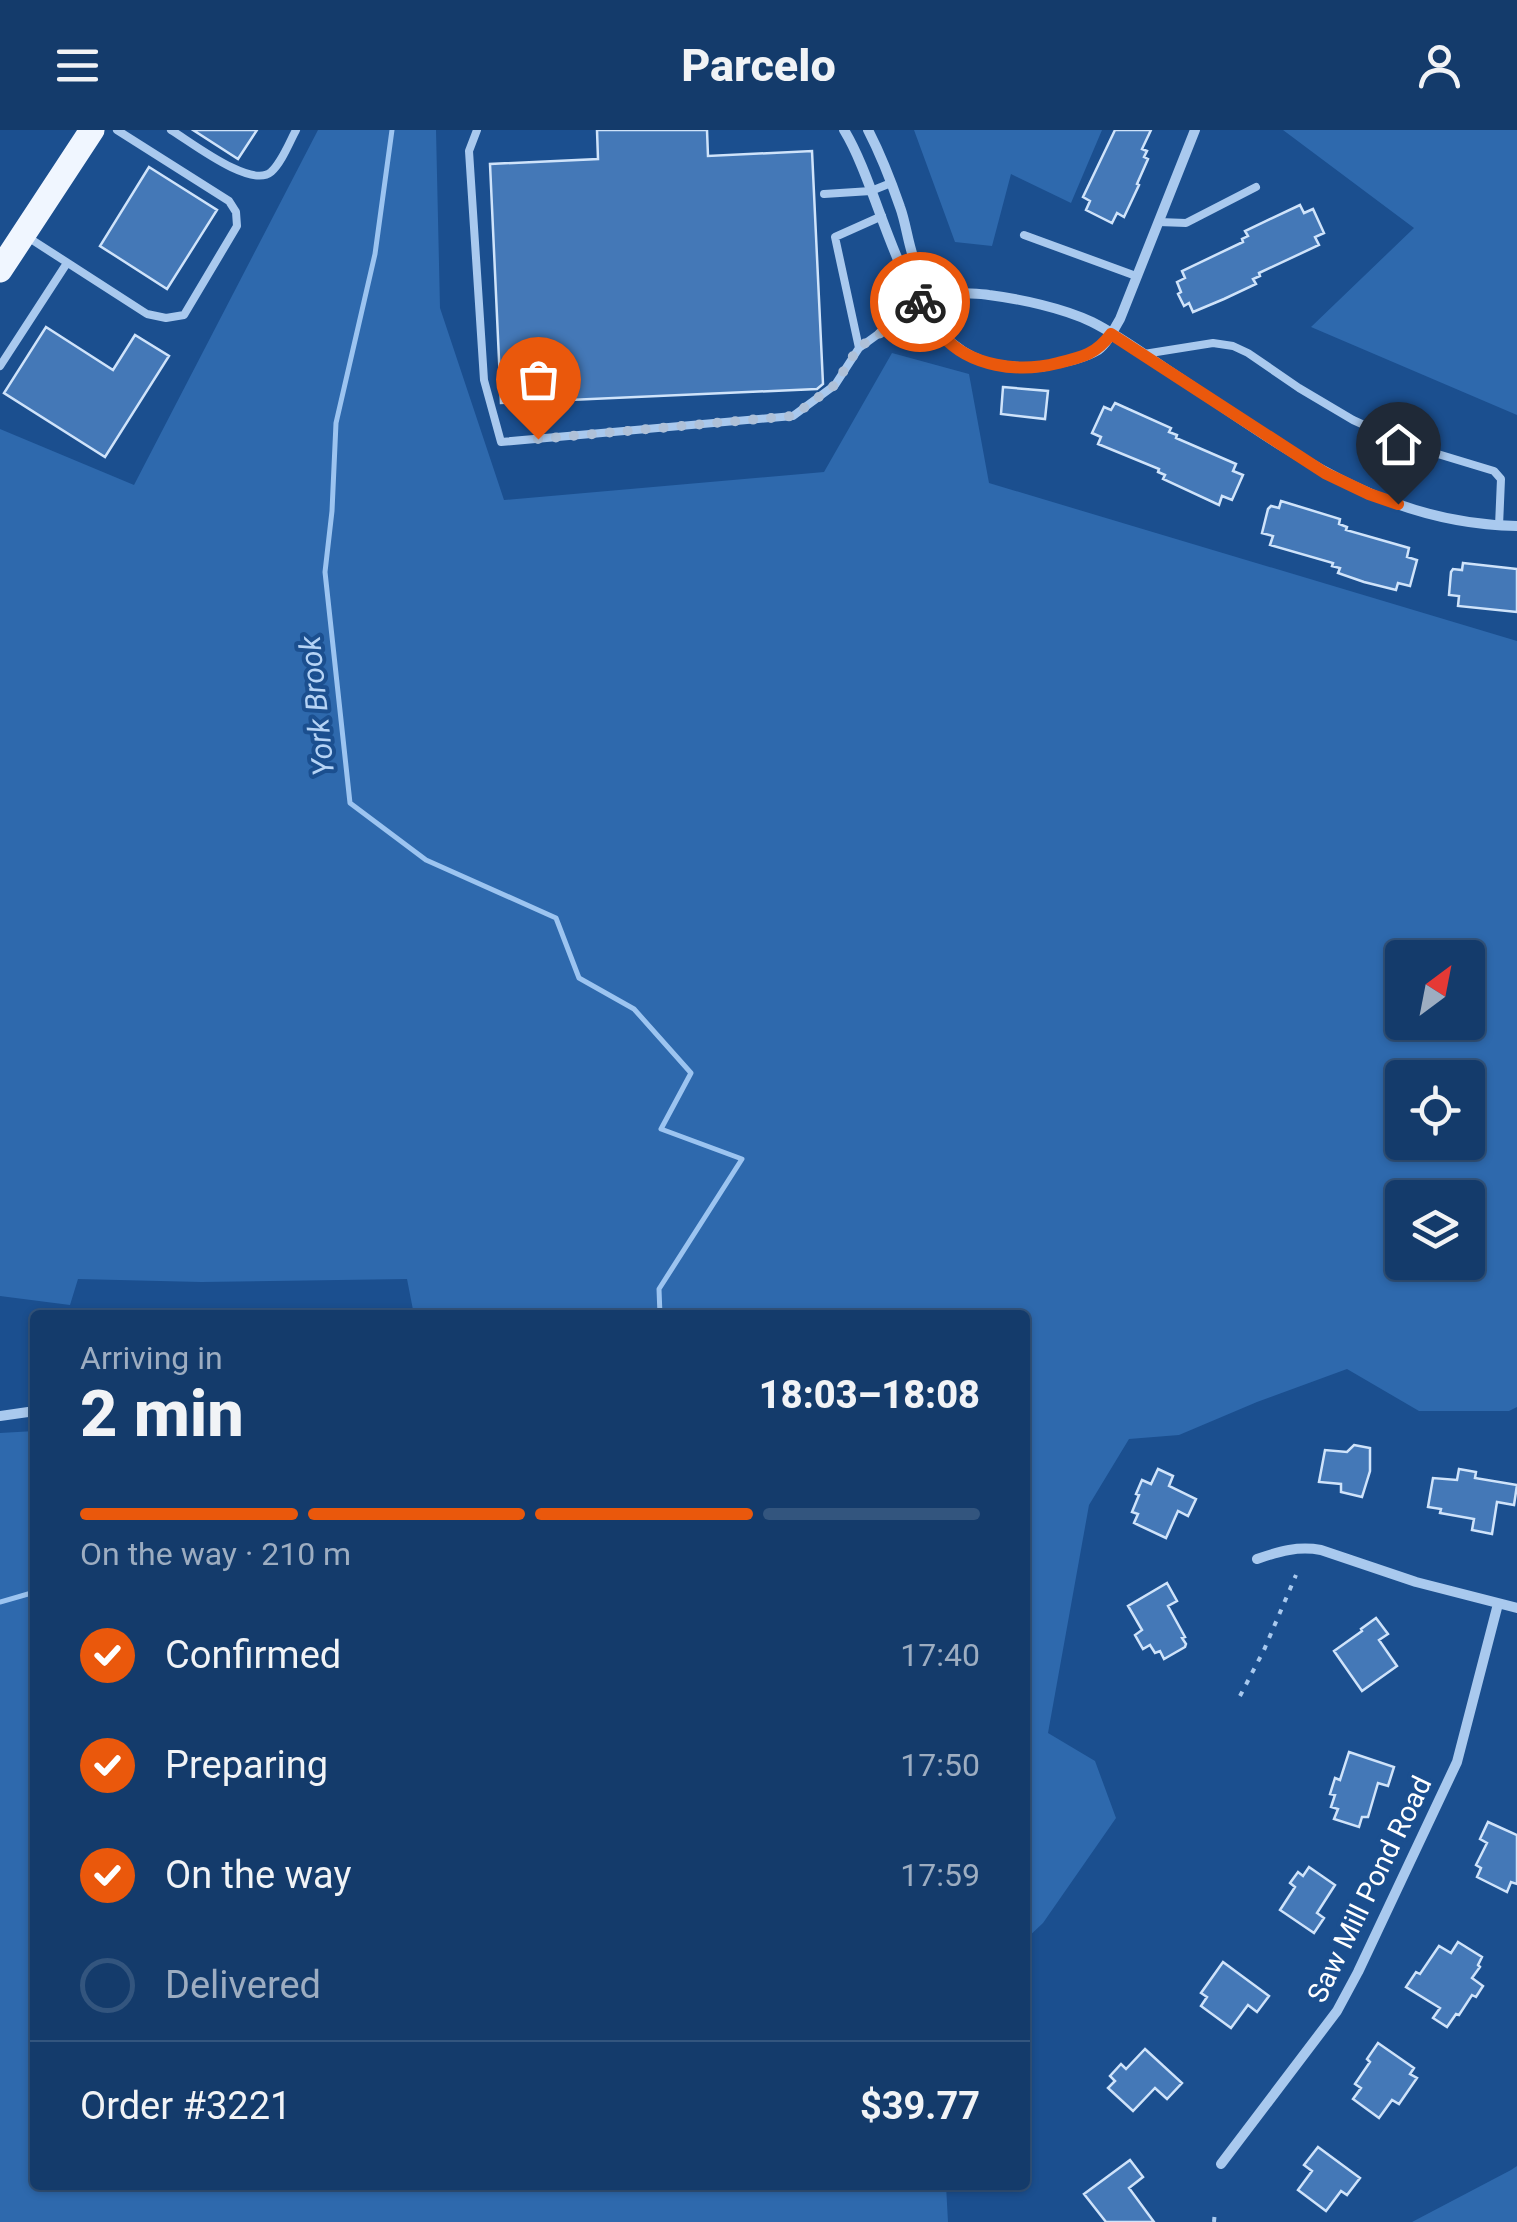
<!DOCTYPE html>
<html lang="en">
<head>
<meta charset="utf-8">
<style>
	body { margin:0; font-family:Roboto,sans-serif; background:#1d4271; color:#f1f3f6; height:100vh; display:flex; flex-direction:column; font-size:38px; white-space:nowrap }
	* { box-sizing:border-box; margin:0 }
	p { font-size:32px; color:#9dadc1 }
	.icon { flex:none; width:55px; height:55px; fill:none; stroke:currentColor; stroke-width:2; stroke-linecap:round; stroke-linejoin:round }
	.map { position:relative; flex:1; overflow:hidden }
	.details { position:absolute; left:30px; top:1180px; width:1000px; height:880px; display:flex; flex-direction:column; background:#143b6b; border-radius:10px; box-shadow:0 2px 8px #0004,0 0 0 2px #33557e }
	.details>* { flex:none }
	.needle { width:65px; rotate:32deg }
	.tools { position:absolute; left:1385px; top:810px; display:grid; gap:20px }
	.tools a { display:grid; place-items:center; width:100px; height:100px; border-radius:10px; background:#143b6b; box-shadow:0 2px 8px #0004,0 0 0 2px #33557e; font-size:50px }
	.pin { position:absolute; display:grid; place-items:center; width:85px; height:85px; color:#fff; margin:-102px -42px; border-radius:50% 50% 50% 0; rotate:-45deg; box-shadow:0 0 10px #0007 }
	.pin .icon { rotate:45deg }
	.courier { position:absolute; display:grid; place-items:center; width:100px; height:100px; margin:-50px; border:8px solid #ea580c; border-radius:50%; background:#fff; color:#222; box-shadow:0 2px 12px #0007 }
	.overview em { font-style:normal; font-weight:800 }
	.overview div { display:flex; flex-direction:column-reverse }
	.overview { display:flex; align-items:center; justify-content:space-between; height:170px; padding:0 50px }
	h1 { font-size:65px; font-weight:800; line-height:75px }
	.bar { display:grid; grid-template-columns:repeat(4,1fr); gap:15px 10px; align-content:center; height:120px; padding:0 50px }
	.bar i { height:12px; border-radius:8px; background:#33557e }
	.bar .on { background:#ea580c }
	.bar p { grid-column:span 4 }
	.line { display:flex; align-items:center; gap:25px; padding:0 50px; border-top:2px solid #33557e }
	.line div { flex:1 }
	ol { padding:0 50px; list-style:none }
	li { display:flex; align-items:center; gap:30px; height:110px }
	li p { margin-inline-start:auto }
	li .icon { padding:10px; border-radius:50%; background:#ea580c; color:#fff; stroke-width:4 }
	li:last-child { color:#9dadc1 }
	li i { width:55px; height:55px; border:5px solid #33557e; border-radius:50% }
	header { display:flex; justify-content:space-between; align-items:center; height:130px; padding:0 50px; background:#143b6b; font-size:45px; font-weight:800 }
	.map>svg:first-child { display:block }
</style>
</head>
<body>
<header><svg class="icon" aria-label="menu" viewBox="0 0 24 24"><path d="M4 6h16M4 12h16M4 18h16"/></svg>Parcelo<svg class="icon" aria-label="person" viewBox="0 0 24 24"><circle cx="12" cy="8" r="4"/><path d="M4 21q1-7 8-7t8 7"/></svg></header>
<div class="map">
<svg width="1517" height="2092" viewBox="0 0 1517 2092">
	<rect width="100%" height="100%" fill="#1b4f8f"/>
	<!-- green -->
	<path fill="#2e69ad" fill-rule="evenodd" d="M318 0H436L440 178 504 370 824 342 892 223 969 244 989 353 1517 511V1277L1509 1281H1419L1347 1239 1257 1272 1179 1305 1129 1309 1089 1375 1048 1603 1095 1631 1116 1688 1043 1793 1025 1810V1185H414L407 1149 201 1152 78 1149 70 1175 0 1166V299L134 355ZM1402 828H1468V892H1402ZM1402 948H1468V1012H1402ZM1402 1068H1468V1132H1402Z
		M914 0H1102L1071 73 1011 44 992 116 955 112Z
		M1283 0H1517V285L1311 197 1414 98Z
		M35 1301V2055H946L948 2092H0V1303Z
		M1517 2036V2092H1412L1511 2040Z"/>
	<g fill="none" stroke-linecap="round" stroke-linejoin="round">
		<!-- stream -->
		<path stroke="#9cc4f0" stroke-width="5" d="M392 0 375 124 336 293 332 381 325 442 350 673 426 730 556 788 579 848 634 879 691 943 661 999 742 1029 659 1159 660 1185
			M0 1472 35 1462"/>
	</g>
	<!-- building -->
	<path fill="#4478b7" stroke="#cfe3fa" stroke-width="2.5" d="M193 0H257L238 29Z
		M597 0H707L708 26 812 21 823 254 817 259 501 273 490 34 598 29Z
		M1115 0H1151L1142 19 1147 21 1144 27 1148 29 1137 54 1139 55 1124 87 1117 83 1112 93 1086 80 1090 71 1083 67Z
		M149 37 217 80 167 159 100 116Z
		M1300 75 1304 83 1313 79 1324 103 1315 107 1319 115 1259 143 1260 146 1253 149 1256 154 1224 169 1193 182 1189 173 1184 176 1178 164 1181 162 1177 152 1185 148 1182 141 1243 112 1242 109 1248 106 1245 101Z
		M46 197 113 240 135 205 169 226 105 327 4 263Z
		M1003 257 1048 261 1045 289 1001 284Z
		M1115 273 1171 298 1169 302 1177 305 1176 308 1236 334 1233 341 1243 345 1232 370 1222 366 1219 375 1163 349 1165 345 1158 342 1159 339 1098 314 1101 307 1092 303 1104 277 1111 280Z
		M1281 371 1340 389 1339 394 1347 397 1346 400 1409 418 1407 427 1417 430 1410 456 1398 453 1396 460 1364 452 1338 443 1340 438 1332 436 1333 433 1270 415 1273 406 1262 403 1268 379 1271 376 1279 378Z
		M1463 433 1517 439V482L1458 476 1459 466 1449 465 1451 442 1453 439 1462 440Z
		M1354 1315 1370 1318V1341L1362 1367 1341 1362V1354L1319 1352 1325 1320 1347 1322Z
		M1158 1339 1173 1346 1169 1356 1196 1369 1188 1386 1178 1381 1166 1408 1134 1393 1138 1384 1132 1382 1139 1365 1136 1364 1142 1350 1151 1354Z
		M1459 1339 1476 1342 1475 1348 1517 1355 1514 1375 1497 1372 1492 1404 1472 1400 1474 1389 1440 1383 1441 1379 1428 1377 1433 1348 1457 1350Z
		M1167 1453 1177 1471 1168 1476 1185 1507 1182 1508 1186 1514 1185 1517 1164 1529 1160 1521 1155 1523 1150 1515 1143 1519 1135 1505 1142 1500 1128 1476Z
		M1376 1488 1388 1504 1379 1510 1397 1536 1362 1561 1334 1521 1362 1501 1361 1499Z
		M1349 1622 1394 1637 1388 1656 1378 1653 1368 1687H1362L1359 1697 1334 1689 1338 1679 1331 1677 1335 1665 1330 1664 1335 1648 1340 1650Z
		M1488 1692 1517 1705V1754L1511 1752 1507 1762 1477 1747 1481 1738 1476 1735 1487 1713 1480 1709Z
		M1309 1737 1335 1755 1317 1783 1324 1788 1314 1803 1280 1780 1295 1757 1290 1753 1298 1742 1303 1746Z
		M1458 1812 1482 1827 1478 1835 1480 1837 1472 1848 1483 1856 1476 1867 1472 1865 1459 1885 1456 1884 1447 1897 1433 1888 1440 1878 1406 1857 1416 1842 1420 1844 1439 1816 1451 1823Z
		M1223 1832 1269 1866 1257 1882 1248 1875 1231 1898 1201 1876 1207 1867 1201 1863Z
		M1378 1913 1414 1938 1410 1944 1417 1948 1399 1974 1392 1970 1379 1988 1353 1969 1361 1958 1355 1954 1370 1932 1367 1929Z
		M1145 1919 1182 1953 1167 1969 1155 1958 1133 1981 1108 1958 1115 1951 1110 1946 1121 1934 1126 1939Z
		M1318 2017 1360 2048 1347 2065 1341 2061 1326 2081 1298 2060 1312 2041 1304 2035Z
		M1130 2030 1143 2047 1129 2058 1154 2092H1106L1084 2064Z"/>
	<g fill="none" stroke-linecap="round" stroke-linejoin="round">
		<!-- path -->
		<path stroke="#a9c9ee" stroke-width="4" stroke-dasharray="5 8" stroke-linecap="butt" d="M1240 1566 1264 1520 1296 1445
			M1214 2092 1215 2081"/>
		<!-- service -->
		<path stroke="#a9c9ee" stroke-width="8" d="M171 0C191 12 251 59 271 42 282 32 289 13 296 0
			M477 0 469 21 484 250 501 312 793 286 835 255 859 218
			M824 64 871 61 891 53
			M882 86 835 107 859 218 888 197 926 151
			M1159 92 1186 93 1256 57
			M1024 105 1136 146
			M26 106 147 184 166 188 184 185 237 96 236 82 229 71 117 0
			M1144 224 1213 213 1233 216 1248 223 1299 258 1353 290 1408 315 1494 341 1501 349 1499 396
			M0 236 67 133"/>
		<!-- minor -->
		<path stroke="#a9c9ee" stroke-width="10" d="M844 0C887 70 905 230 1007 236 1020 237 1033 239 1046 236 1062 232 1083 229 1098 220 1107 214 1114 199 1120 189L1195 0
			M868 0C881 25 891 51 900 77 909 101 909 137 930 154 946 166 970 162 989 165 1020 169 1063 178 1092 192 1118 205 1144 224 1169 241 1280 314 1376 394 1517 396
			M0 1286 35 1281
			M1257 1429C1280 1421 1298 1416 1321 1420L1416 1452 1517 1478
			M1221 2034 1337 1881 1358 1842 1457 1632 1498 1474"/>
		<!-- primary -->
		<path stroke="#f0f6ff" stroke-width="25" d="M0 140 92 0"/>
	</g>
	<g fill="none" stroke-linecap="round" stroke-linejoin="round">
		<!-- done -->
		<path stroke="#afc1d8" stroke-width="10" stroke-dasharray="0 18" d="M538 309 793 286 835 255 858 218 888 198 916 166 920 172"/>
		<!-- route -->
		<path stroke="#ea580c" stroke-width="12" d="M920 172C927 183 933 196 942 205 970 237 1019 243 1058 233 1083 227 1096 224 1111 204L1325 343 1369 364 1398 374"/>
	</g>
	<g text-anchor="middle" stroke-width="8" stroke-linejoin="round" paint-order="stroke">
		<!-- street labels -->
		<g font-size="28" fill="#fff" stroke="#1b4f8f">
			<text transform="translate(1369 1759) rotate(-64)" y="10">Saw Mill Pond Road</text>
		</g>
		<!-- water labels -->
		<g font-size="30" font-style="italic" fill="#b5d3f5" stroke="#1b4f8f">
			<text transform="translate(317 576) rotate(-96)" y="10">York Brook</text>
		</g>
	</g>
</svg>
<div class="tools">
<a><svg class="needle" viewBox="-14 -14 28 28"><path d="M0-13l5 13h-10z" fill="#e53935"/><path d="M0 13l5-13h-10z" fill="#9dadc1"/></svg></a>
<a><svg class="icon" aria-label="locate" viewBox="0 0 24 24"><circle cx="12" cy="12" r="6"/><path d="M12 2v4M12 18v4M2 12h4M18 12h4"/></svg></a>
<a><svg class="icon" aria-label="layers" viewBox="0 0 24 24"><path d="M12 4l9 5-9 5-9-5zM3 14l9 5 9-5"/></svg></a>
</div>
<div class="pin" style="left:538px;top:309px;background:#ea580c"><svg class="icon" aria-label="bag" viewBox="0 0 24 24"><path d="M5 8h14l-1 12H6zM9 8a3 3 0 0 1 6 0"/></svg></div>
<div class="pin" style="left:1398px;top:374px;background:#1f2937"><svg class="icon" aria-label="home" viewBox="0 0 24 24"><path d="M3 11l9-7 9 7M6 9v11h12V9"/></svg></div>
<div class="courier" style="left:920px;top:172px"><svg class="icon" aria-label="bike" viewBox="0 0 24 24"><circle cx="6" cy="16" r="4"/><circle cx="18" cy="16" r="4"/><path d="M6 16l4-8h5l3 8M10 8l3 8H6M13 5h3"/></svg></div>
<section class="details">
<div class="overview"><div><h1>2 min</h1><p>Arriving in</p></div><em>18:03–18:08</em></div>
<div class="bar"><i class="on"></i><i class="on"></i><i class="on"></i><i></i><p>On the way · 210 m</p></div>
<ol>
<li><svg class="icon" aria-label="check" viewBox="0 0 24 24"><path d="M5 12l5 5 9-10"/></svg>Confirmed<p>17:40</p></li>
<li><svg class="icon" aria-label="check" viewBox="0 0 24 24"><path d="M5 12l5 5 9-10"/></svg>Preparing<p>17:50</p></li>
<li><svg class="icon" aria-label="check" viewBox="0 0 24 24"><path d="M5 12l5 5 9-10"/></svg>On the way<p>17:59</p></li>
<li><i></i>Delivered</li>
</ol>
<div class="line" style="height:130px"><div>Order #3221</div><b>$39.77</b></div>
</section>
</div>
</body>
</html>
